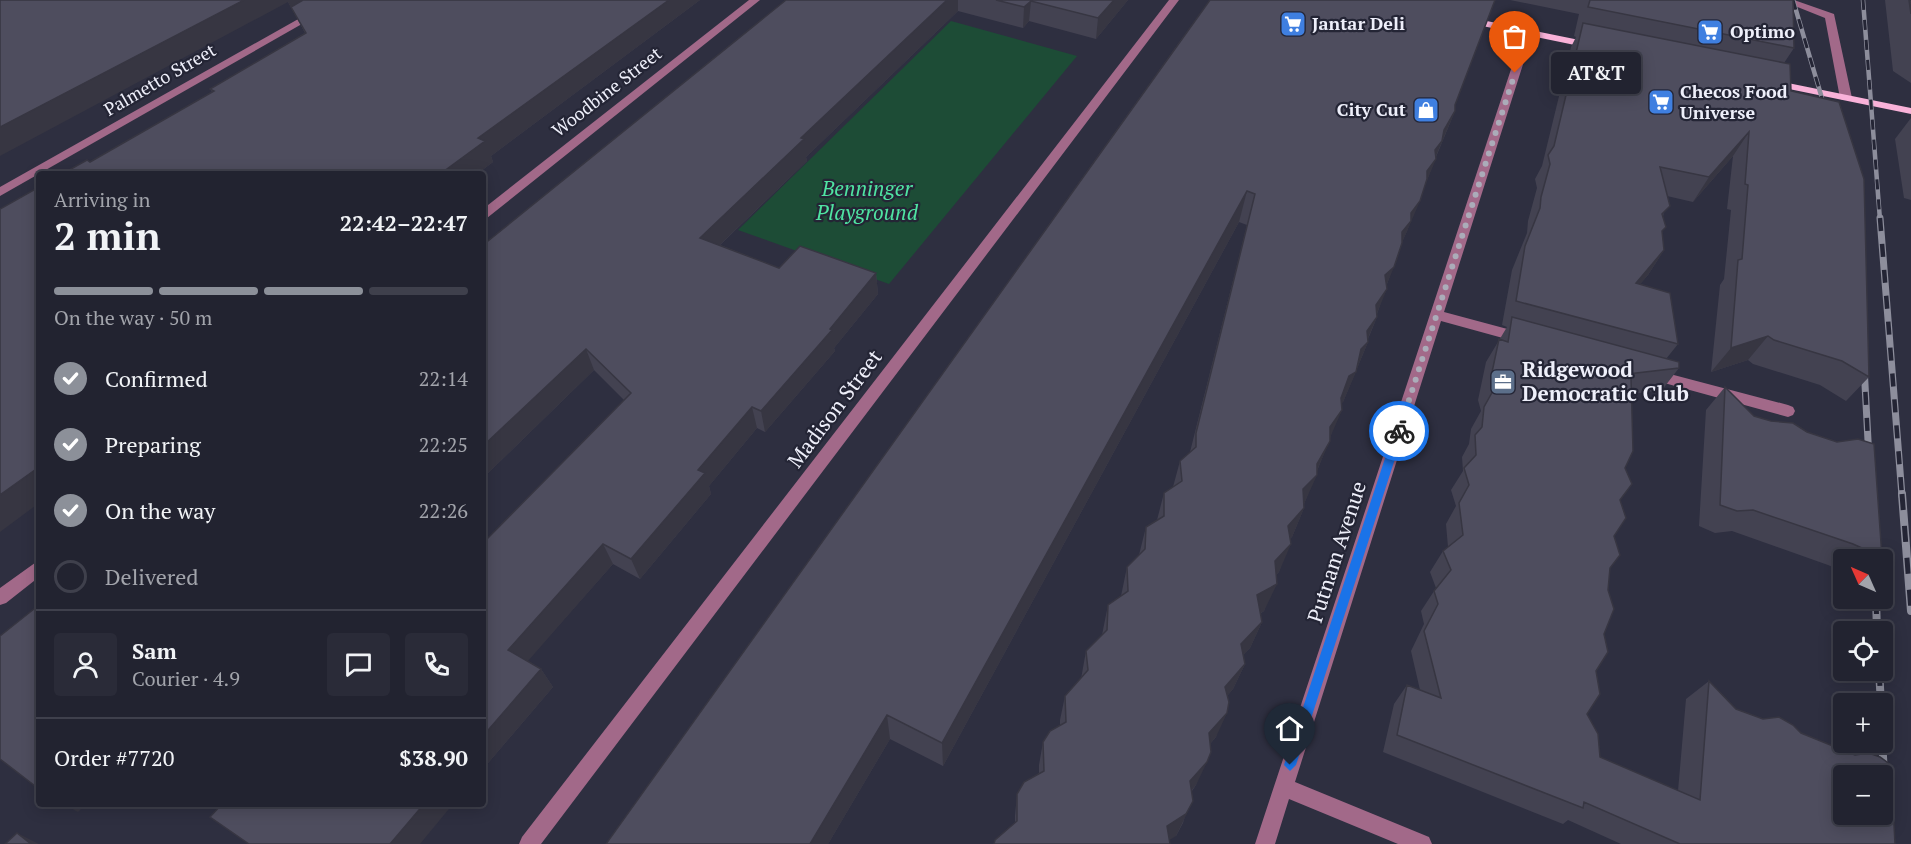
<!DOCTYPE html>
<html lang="en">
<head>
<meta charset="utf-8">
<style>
	body { margin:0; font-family:"PT Serif",serif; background:#2a2b38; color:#f1f3f6; height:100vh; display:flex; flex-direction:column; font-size:22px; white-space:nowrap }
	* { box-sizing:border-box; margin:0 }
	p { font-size:20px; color:#a2a4ab }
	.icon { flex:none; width:33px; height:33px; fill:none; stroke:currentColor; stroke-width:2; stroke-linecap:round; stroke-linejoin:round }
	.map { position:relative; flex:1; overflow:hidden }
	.panel { position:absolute; left:36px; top:171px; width:450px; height:636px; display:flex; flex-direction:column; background:#222330; border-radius:6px; box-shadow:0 3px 15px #0003,0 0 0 2px #3f404c }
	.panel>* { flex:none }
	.needle { width:39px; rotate:315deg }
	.fabs { position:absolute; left:1833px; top:549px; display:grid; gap:12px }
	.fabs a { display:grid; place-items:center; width:60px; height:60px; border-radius:6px; background:#222330; box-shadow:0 3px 15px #0003,0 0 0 2px #3f404c; font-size:30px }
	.pin { position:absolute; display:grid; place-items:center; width:51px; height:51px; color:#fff; margin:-62px -26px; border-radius:50% 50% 50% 0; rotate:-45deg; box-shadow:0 0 6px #0007 }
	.pin .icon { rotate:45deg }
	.courier { position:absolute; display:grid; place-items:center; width:60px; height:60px; margin:-30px; border:4px solid #1a73e8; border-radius:50%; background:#fff; color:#222; box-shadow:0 2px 8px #0007 }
	.bubble { position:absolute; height:42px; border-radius:6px; background:#222330; box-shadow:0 3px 15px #0003,0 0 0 2px #3f404c; font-size:20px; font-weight:700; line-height:42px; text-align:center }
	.head em { font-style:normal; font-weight:700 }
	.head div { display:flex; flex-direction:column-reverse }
	.head { display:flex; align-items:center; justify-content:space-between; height:102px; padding:0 18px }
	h1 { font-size:39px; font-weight:700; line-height:45px }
	.bar { display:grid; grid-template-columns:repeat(4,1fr); gap:9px 6px; align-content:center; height:72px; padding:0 18px }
	.bar i { height:8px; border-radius:4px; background:#3f404c }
	.bar .active { background:#8c9099 }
	.bar p { grid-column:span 4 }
	.line { display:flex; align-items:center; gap:15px; padding:0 18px; border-top:2px solid #3f404c }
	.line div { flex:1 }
	.round { display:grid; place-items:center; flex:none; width:63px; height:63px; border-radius:6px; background:#2a2b38 }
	ol { padding:0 18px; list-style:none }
	li { display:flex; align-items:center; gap:18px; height:66px }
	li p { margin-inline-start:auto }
	li .icon { padding:6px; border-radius:50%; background:#8c9099; color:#fff; stroke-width:4 }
	li:last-child { color:#a2a4ab }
	li i { width:33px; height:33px; border:3px solid #3f404c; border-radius:50% }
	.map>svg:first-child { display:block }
</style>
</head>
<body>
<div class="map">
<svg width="1911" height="844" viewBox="0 0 1911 844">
	<rect width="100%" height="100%" fill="#2e2f40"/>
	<!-- green -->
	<path fill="#1d4c36" d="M951 21 1077 56 889 284 738 230Z"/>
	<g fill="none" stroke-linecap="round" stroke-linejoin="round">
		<!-- minor -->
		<path fill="#a26989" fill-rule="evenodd" d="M332 0H344L0 196V187Z
			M749 0H760L487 218 483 219V209Z
			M1169 0H1179L541 844H519L522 837Z
			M1780 0H1794L1834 14 1852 98 1850 100H1842L1840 98 1825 18Z
			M1528 30 1533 33 1444 312 1526 334 1528 338 1521 343 1441 321 1295 782 1429 837 1432 844H1398L1289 799 1275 844H1255L1523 33Z
			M1651 369 1788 405 1793 407 1795 411 1793 415 1788 417 1646 378 1644 374Z
			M39 560V577L6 603 0 605V588Z"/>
		<!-- major -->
		<path fill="#f9b2d9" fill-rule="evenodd" d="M1467 17 1594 43 1599 46 1594 49 1463 22 1462 20Z
			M1773 80 1911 108V114L1769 85V81Z"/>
		<!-- rail-far2 casing -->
		<g stroke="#8d8e9c" stroke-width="4.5">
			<path id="rail-far2" d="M1793 0 1826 112
				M1863 0 1880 220"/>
		</g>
		<!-- rail-far1 casing -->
		<g stroke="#8d8e9c" stroke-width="7">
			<path id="rail-far1" d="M1880 218 1902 496
				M1864 366 1869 459"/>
		</g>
		<!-- rail casing -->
		<g stroke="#8d8e9c" stroke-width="8">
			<path id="rail" d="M1902 494 1911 611
				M1876 598 1877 632
				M1879 670 1881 704
				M1882 737 1884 776"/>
		</g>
		<!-- rail-far2 -->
		<use href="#rail-far2" stroke="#242535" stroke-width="3" stroke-dasharray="10" stroke-linecap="butt"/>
		<!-- rail-far1 -->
		<use href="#rail-far1" stroke="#242535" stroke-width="4.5" stroke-dasharray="13" stroke-linecap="butt"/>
		<!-- rail -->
		<use href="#rail" stroke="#242535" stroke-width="5" stroke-dasharray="16" stroke-linecap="butt"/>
	</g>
	<!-- wall -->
	<path fill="#434251" d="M0 0H700L491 156 493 162 477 174H62L90 162 212 92 210 89 305 33 288 2Z
		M786 0H1128L1096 39 1029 21 1023 28 958 11 806 157 807 161 720 245 779 268 876 273 878 294 834 348 835 351 765 432 757 428 709 486 711 494 640 579 613 564 527 661 541 669 553 687 483 769 624 400 594 370 483 478Z
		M1510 0H1793L1794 48 1784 63 1869 377 1846 401 1820 385 1753 364 1748 360 1711 372 1720 285 1724 279 1731 210 1727 209 1733 156 1693 202 1667 196 1663 217 1662 233 1664 250 1648 275 1640 284 1678 344 1666 359 1679 368 1662 390 1632 394 1625 468 1614 536 1610 568 1604 634 1587 714 1600 757 1678 791 1686 699 1709 681 1736 709 1895 844H1621L1568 820 1563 824 1383 752 1394 704 1407 685 1420 690 1411 651 1424 624 1421 611 1436 588 1430 572 1443 551 1448 547 1446 524 1456 506 1451 490 1463 471 1462 457 1469 444 1471 429 1481 411 1478 400 1486 362 1507 327 1502 325 1512 270 1527 233 1528 221 1537 188 1535 179 1542 166 1571 47 1576 37 1574 36 1579 14Z
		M1885 0H1911V83L1893 71Z
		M1183 37 1455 105V111L1436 157 1407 231 1402 242 1387 284 1377 314V317L1368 339V342L1343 402 1341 403 1330 438 1304 504V508L1292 537 1290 538 1279 572 1276 575 1264 611 1260 614 1262 622 1250 648 1243 655 1245 664 1233 689 1227 696 1216 737 1210 744 1196 785 1192 791 1183 823 1176 836 1015 823V816L1017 794 1039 773V765L1043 742 1060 725V720L1065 696 1081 679 1086 651 1102 635 1108 605 1121 596 1127 567 1139 555 1146 527 1157 520 1164 493 1173 487 1180 461 1190 452 1247 225 1239 222 943 766 890 739 828 844H606Z
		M1911 118V200L1904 198 1895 139Z
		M1725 387 1754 416 1882 557 1878 560H1844V572L1828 565 1732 531 1715 533 1699 526 1706 410Z"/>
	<!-- shaded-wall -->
	<path fill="#373642" d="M244 0H287L288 2 0 156V127Z
		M287 0H327L291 7 296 17Z
		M669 0H700L491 156 493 162 477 174H440L478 138Z
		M947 0H958V11L806 157 807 161 705 259 700 238 801 138Z
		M1114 0H1128L1096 39 1098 18Z
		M1031 1 1029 21 1023 28 1024 7Z
		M1455 111 1433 163 1436 159 1423 190 1414 201 1444 130Z
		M1749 132 1733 156 1693 202 1709 177Z
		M1247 191 1239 222 943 766 942 743Z
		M1420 201 1398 252 1390 262 1411 213Z
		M1664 250 1648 275 1620 308 1636 283Z
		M1394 267 1381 298 1385 275Z
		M876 273 878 294 834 348 835 351 765 432 761 411Z
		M1387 289 1374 320 1376 305Z
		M1377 317 1365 345 1368 342 1355 373 1356 372 1343 402 1337 406 1367 331Z
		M1768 336 1748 360 1711 372 1731 348Z
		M586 349 594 370 483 478V446Z
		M752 407 757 428 709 486 711 494 640 579 631 559 698 470Z
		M1342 410 1329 440 1330 427Z
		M1330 441 1317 470V475L1304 504 1303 489Z
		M39 467V503L0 532V495Z
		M1304 508 1292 537 1276 554 1288 526Z
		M603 544 613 564 521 669 508 650Z
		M1291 544 1279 572 1263 589 1275 561Z
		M1277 584 1264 611 1245 622 1257 595Z
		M1262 622 1250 648 1230 670 1241 644Z
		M1245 664 1233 689 1214 712 1225 687Z
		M541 669 553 687 483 769V736Z
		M1227 713 1216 737 1198 757 1209 733Z
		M887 715 890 739 828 844H810Z
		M1207 762 1196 785 1180 804 1190 781Z
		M1193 801 1176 836 1163 844 1167 826Z
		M63 804H86L78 812Z
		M424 804H453L420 844H390Z
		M17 833 39 844H31Z"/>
	<!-- building -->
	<path fill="#4e4d5e" stroke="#373642" stroke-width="1.5" fill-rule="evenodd" d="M0 0H244L0 127Z
		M303 0H669L478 138 485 141 440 174H62L87 160 90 162 214 91 210 89 306 33 291 7Z
		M786 0H947L801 138 804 139 700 238 779 268 800 246 876 273 830 329 832 330 761 411 752 407 698 470 705 473 631 559 603 544 508 650 541 669 483 736V543L631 393 586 349 483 446V245Z
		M996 0H1114L1098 18 1031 1 1024 7Z
		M1210 0H1495L1455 105V111L1444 130 1442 141 1435 150 1436 159 1427 171V179L1420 201 1411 213V221L1402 232V243L1394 267 1385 275 1387 289 1376 305 1377 317 1367 331 1368 342 1361 349 1356 372 1349 376 1341 398 1342 410 1330 427V441L1317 464V475L1303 489 1304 508 1288 526 1291 544 1275 561 1277 584 1257 595 1262 622 1241 644 1245 664 1225 687 1229 702 1227 713 1209 733 1211 752 1207 762 1190 781 1193 801 1186 814 1167 826 1170 844H994L995 840 1017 821V794L1024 782 1044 771 1043 742 1050 731 1066 722 1065 696 1088 670 1086 651 1107 630 1108 605 1128 591 1127 567 1145 549 1146 527 1164 516V493L1182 481 1180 461 1196 447V433L1255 194 1247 191 942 743 887 715 810 844H606Z
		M1590 0H1793L1794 48 1588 7Z
		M1909 0H1911V14Z
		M1583 23 1790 64 1791 91 1839 102 1864 179 1869 377 1842 361 1774 340 1768 336 1731 348 1738 260 1742 259 1748 185 1745 184 1749 132 1709 177 1660 167 1670 206 1662 214 1666 227 1662 231 1664 250 1636 283 1670 293 1678 344 1516 301 1525 246 1540 208 1541 197 1550 164 1548 155 1554 146Z
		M39 187V467L0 495V209Z
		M1512 317 1679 362V368L1619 375 1631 378 1633 451 1625 468 1632 484 1620 500 1626 518 1614 536 1620 555 1610 568 1608 590 1614 609 1604 634 1608 652 1596 671 1600 694 1587 714 1598 734 1600 757 1700 800 1709 681 1736 709 1763 719 1779 717 1793 725 1801 733 1855 755 1869 753 1880 757 1891 765 1895 844H1680L1584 802 1583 808 1397 735 1407 685 1441 698 1424 631 1438 604 1434 591 1451 570 1443 551 1463 535 1459 503 1469 485 1464 468 1476 455 1475 435 1482 427 1484 407 1494 389 1491 377 1499 339 1508 342ZM1844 776H1882V814H1844Z
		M1725 387 1754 416 1771 421 1793 423 1807 432 1837 442 1858 439 1874 444 1882 557 1853 544 1753 510 1737 511 1720 505Z
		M39 605V789L0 759V636Z
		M219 804H424L390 844H249L210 817 221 805Z
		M17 833 31 844H5Z"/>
	<!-- route -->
	<path fill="#1a73e8" d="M1399 427 1404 431 1296 765 1290 771 1284 765 1394 431Z"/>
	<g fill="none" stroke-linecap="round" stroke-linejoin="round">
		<!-- done -->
		<path stroke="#abacb9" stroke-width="6" stroke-dasharray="0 10.8" d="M1399 431 1515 73"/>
	</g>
	<!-- icons -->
	<defs>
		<g id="supermarket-square" transform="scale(1.35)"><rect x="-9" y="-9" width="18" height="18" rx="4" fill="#3f7fe0" stroke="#242535"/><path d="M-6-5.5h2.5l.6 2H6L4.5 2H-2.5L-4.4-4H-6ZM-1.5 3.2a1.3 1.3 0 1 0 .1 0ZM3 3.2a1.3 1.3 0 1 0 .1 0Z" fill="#fff"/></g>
		<g id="shop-square" transform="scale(1.35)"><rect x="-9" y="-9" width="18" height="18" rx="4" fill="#3f7fe0" stroke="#242535"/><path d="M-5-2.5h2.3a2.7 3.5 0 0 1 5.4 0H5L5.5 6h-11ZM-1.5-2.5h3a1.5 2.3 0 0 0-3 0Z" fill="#fff"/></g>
		<g id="office-square" transform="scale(1.35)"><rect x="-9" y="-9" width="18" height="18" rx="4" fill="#5c6f8a" stroke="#242535"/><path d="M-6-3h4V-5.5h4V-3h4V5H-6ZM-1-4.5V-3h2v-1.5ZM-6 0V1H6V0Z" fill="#fff"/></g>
	</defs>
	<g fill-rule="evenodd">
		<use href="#supermarket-square" x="1293" y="24"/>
		<use href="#supermarket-square" x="1710" y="32"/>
		<use href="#supermarket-square" x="1661" y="102"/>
		<use href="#shop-square" x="1426" y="110"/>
		<use href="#office-square" x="1503" y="382"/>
	</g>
	<g text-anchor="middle" stroke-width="4.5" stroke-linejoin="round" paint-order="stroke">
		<!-- far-poi labels -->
		<g font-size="18" font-weight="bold" fill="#eeeffa" stroke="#242535" text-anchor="start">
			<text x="1312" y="30">Jantar Deli</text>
			<text x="1730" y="38">Optimo</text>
			<text x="1680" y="98">Checos Food<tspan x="1680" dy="21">Universe</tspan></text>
			<text x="1406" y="116" text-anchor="end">City Cut</text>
		</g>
		<!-- far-street labels -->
		<g font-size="18" fill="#eeeffa" stroke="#242535">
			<text transform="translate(160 80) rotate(-30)" y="6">Palmetto Street</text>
			<text transform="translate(607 92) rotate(-38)" y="6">Woodbine Street</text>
		</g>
		<!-- park labels -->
		<g font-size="21" font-style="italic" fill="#4fe4a2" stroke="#242535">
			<text x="867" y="196">Benninger<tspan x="867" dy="24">Playground</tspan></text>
		</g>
		<!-- poi labels -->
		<g font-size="21" font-weight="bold" fill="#eeeffa" stroke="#242535" text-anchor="start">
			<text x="1522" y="377">Ridgewood<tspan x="1522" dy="24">Democratic Club</tspan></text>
		</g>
		<!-- street labels -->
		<g font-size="21" fill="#eeeffa" stroke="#242535">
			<text transform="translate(835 409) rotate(-53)" y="7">Madison Street</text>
			<text transform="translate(1337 552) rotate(-72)" y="7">Putnam Avenue</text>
		</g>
	</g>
</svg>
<div class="fabs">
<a><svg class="needle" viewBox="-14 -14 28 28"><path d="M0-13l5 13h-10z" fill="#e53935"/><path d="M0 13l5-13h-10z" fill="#a2a4ab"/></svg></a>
<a><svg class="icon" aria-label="locate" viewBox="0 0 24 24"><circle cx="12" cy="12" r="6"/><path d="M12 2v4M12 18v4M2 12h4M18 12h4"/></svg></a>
<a>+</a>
<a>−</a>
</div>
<div class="pin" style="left:1515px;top:73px;background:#ea580c"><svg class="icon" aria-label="bag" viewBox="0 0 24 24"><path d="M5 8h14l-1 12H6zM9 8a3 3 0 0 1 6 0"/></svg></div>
<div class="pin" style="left:1290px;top:765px;background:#1f2937"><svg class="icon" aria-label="home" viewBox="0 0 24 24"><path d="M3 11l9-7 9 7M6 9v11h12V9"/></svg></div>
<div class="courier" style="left:1399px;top:431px"><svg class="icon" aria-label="bike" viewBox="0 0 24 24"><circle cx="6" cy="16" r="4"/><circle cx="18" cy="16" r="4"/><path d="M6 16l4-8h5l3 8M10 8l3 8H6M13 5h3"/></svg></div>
<div class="bubble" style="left:1551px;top:52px;width:90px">AT&amp;T</div>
<section class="panel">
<div class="head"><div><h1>2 min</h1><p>Arriving in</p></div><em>22:42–22:47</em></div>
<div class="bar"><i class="active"></i><i class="active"></i><i class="active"></i><i></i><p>On the way · 50 m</p></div>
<ol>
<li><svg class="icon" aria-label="check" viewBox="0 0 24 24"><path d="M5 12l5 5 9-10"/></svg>Confirmed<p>22:14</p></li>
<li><svg class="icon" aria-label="check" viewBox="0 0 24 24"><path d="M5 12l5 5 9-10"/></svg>Preparing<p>22:25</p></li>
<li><svg class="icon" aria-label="check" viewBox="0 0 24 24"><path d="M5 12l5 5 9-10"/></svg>On the way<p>22:26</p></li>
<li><i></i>Delivered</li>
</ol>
<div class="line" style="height:108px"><a class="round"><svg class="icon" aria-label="person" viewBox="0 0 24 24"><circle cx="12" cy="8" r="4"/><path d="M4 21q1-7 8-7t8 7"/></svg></a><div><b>Sam</b><p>Courier · 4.9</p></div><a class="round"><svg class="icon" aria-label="chat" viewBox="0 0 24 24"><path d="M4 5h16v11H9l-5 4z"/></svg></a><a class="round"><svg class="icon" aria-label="phone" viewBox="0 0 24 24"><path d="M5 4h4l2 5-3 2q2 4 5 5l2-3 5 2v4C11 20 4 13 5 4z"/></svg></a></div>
<div class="line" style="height:78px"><div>Order #7720</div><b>$38.90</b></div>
</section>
</div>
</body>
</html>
